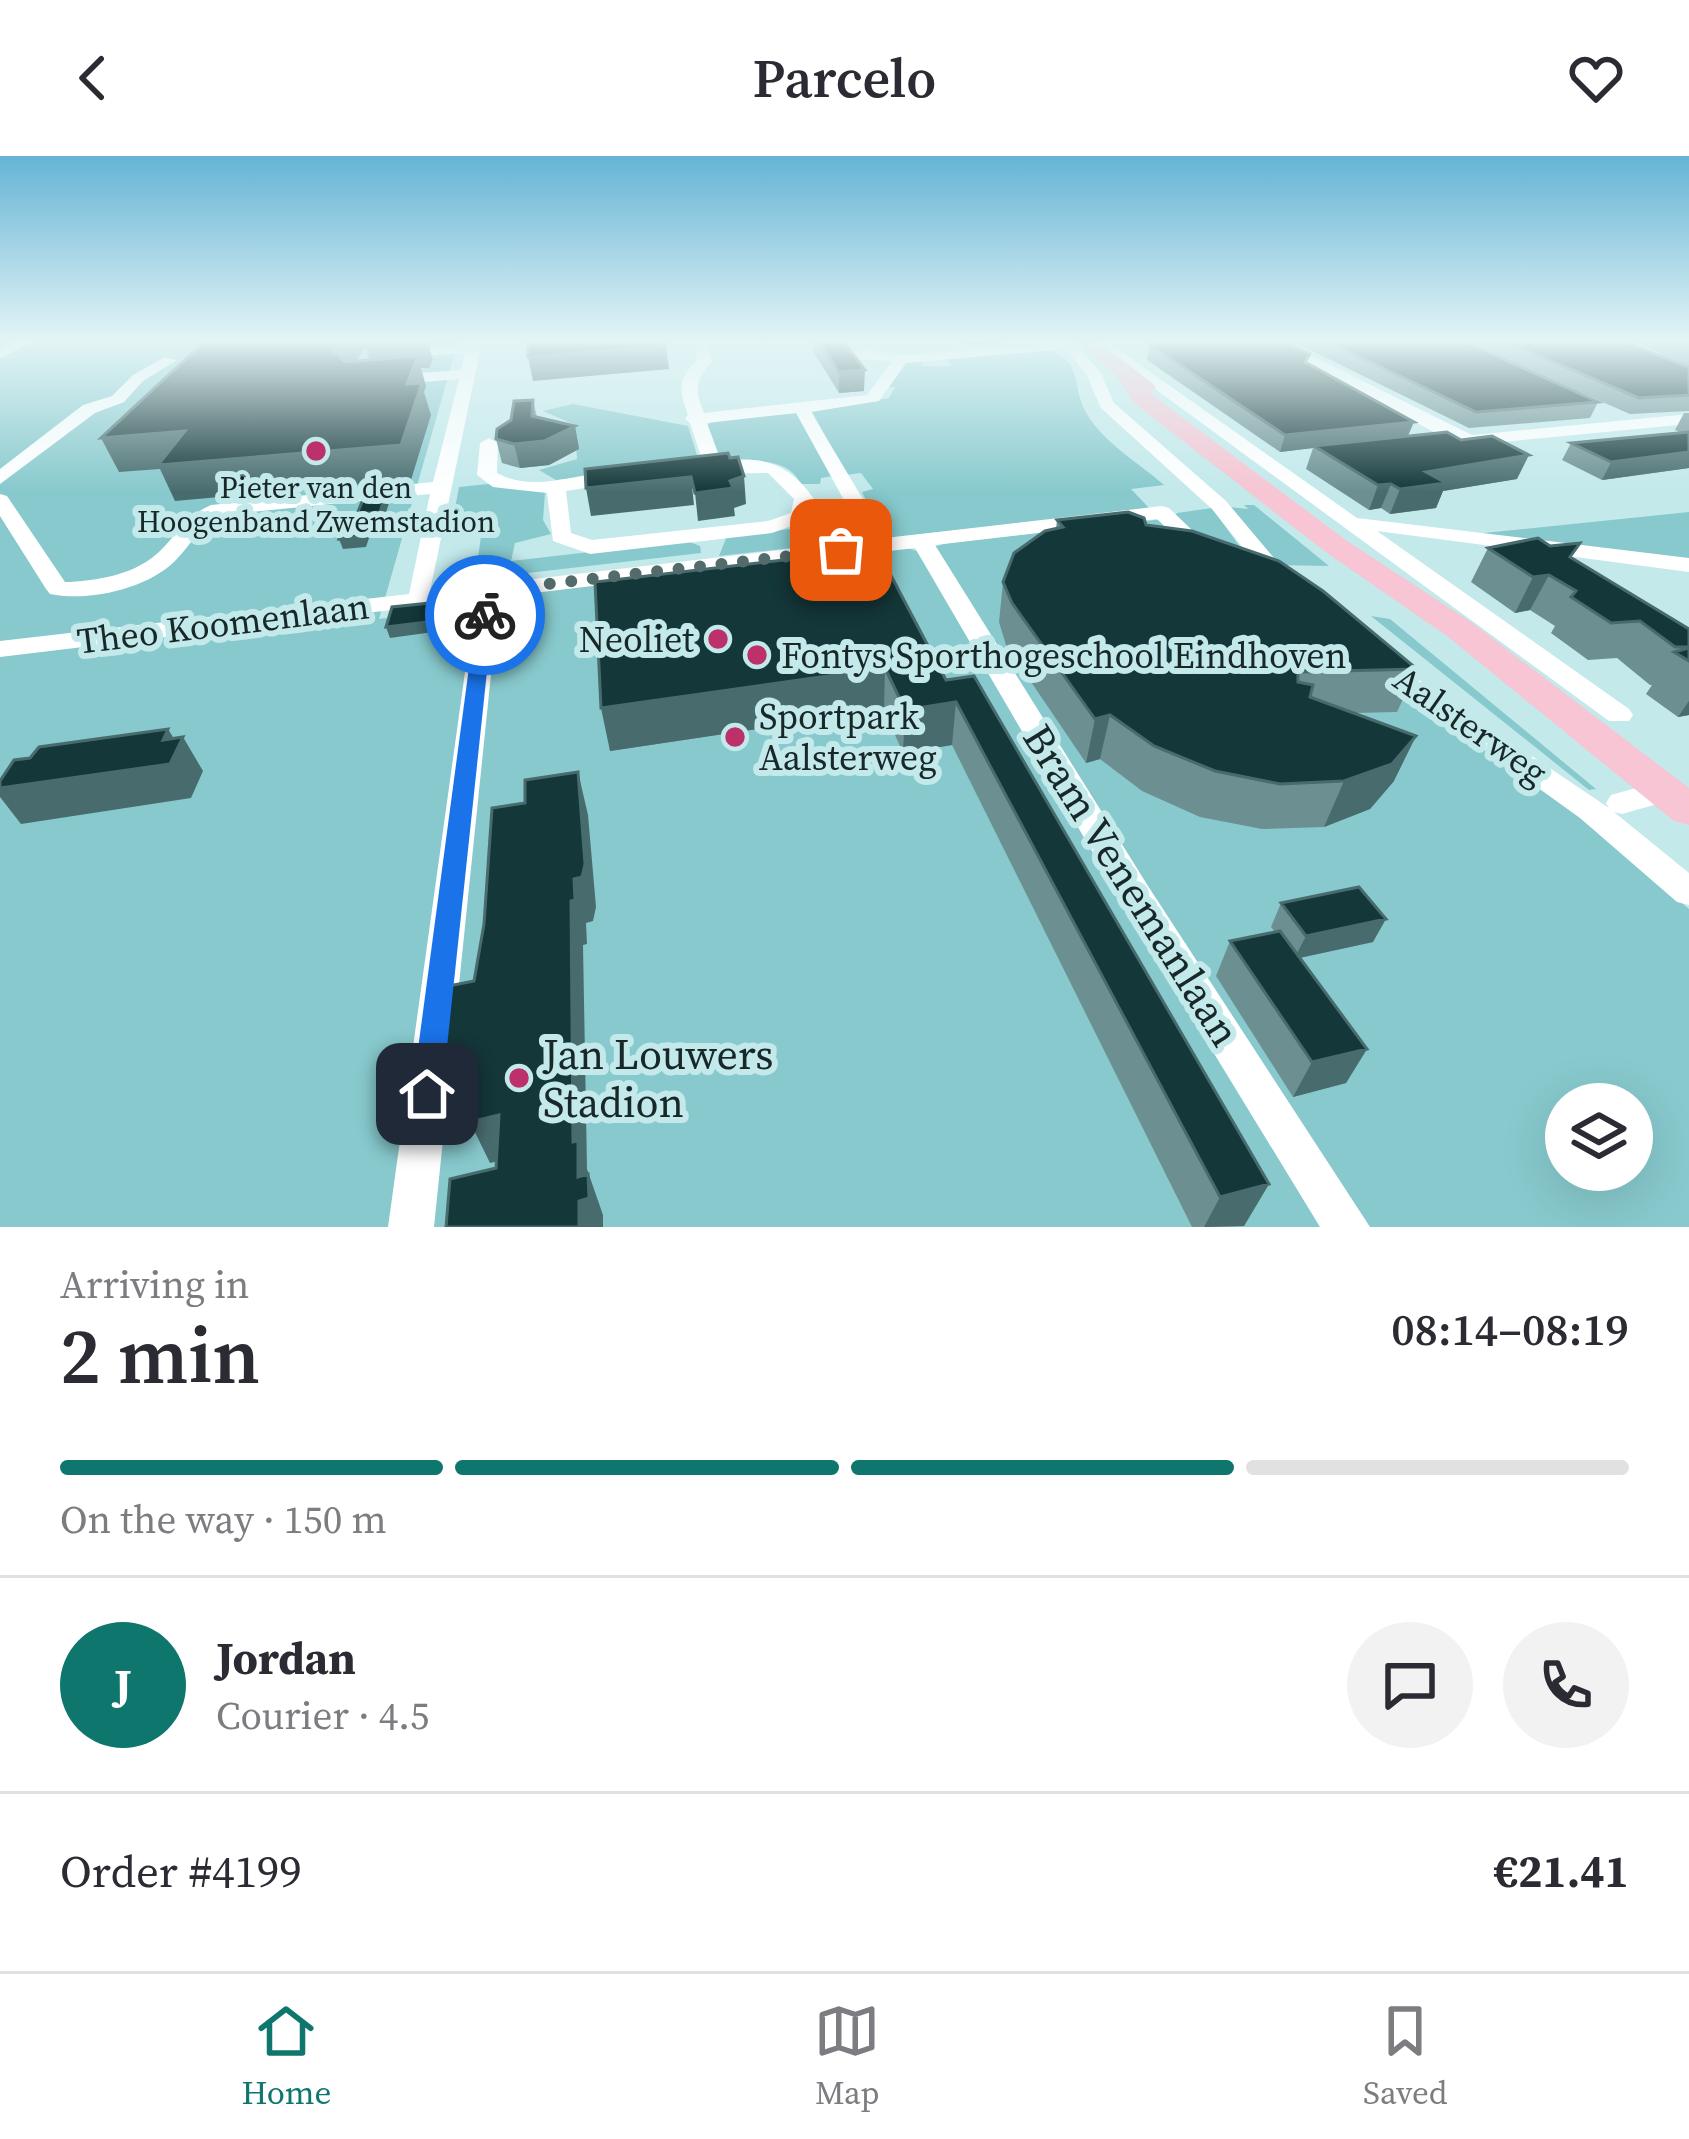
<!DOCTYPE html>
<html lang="en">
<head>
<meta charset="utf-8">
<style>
	body { margin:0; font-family:"Source Serif 4",serif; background:#f2f2f3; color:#2b2b33; height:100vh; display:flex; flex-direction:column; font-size:45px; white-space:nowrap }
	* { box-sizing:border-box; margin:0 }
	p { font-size:39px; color:#7c7c81 }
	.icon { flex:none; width:66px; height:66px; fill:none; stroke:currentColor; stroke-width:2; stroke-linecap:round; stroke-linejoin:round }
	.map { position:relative; height:1071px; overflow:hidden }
	.side { display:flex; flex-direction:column; background:#fff; flex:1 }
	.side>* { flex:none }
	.buttons { position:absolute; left:1545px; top:927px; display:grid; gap:24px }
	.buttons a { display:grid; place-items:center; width:108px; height:108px; border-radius:50%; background:#fff; box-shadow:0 12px 48px #0002; font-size:60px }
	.pin { position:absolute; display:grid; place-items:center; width:102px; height:102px; color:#fff; margin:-51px; border-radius:24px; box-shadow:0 6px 18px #0006 }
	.courier { position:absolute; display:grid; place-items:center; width:120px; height:120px; margin:-60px; border:9px solid #1a73e8; border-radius:50%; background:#fff; color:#222; box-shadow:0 3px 15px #0007 }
	.headline em { font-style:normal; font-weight:600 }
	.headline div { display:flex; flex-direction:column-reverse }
	.headline { display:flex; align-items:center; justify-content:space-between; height:204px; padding:0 60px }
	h1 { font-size:78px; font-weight:600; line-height:90px }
	.bar { display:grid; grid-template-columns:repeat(4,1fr); gap:18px 12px; align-content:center; height:144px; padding:0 60px }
	.bar i { height:15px; border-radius:9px; background:#e1e1e2 }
	.bar .selected { background:#0f766e }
	.bar p { grid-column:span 4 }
	.line { display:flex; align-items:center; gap:30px; padding:0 60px; border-top:3px solid #e1e1e2 }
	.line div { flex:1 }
	.round { display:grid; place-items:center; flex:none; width:126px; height:126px; border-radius:63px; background:#f2f2f3 }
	header { display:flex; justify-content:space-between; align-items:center; height:156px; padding:0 60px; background:#fff; font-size:54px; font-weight:600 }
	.menu { display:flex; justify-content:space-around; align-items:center; height:168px; border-top:3px solid #e1e1e2; background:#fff; font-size:33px; color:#7c7c81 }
	.menu a { display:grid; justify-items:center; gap:6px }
	.menu .selected { color:#0f766e }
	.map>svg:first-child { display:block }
</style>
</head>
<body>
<header><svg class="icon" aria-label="back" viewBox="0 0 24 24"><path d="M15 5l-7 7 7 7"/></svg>Parcelo<svg class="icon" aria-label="heart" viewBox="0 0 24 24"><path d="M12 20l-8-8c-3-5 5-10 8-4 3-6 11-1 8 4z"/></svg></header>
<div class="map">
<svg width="1689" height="1071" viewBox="0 0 1689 1071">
	<rect width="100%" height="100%" fill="#c3e9eb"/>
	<!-- green -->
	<path fill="#87c9cd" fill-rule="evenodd" d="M0 186H458L379 463 495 448 509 438 904 391 917 395 948 387 1173 362 1177 357 1212 352 1243 395 1390 528 1550 635 1689 753V1071H0ZM1566 948H1632V1014H1566Z
		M1045 192C1087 209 1069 226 1087 258 1103 286 1140 308 1164 329L1131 333 1150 353 719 400 727 380 818 370 816 361 871 355 862 336 873 333 861 317 845 319 812 255 889 242 895 231H885L903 205 921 202 923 210H952L947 203Z
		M573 248 688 270 697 299 662 314 556 324 539 314 577 303 575 269 543 255Z
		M797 257 833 320 821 322 820 328H801C786 297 746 308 717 302L706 270 713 265Z
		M488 328 545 336 543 364 551 378 515 387 511 405 687 385 700 390 701 397 475 423 483 366 452 368 459 331Z
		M1244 349H1254L1329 410 1277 409 1229 351 1248 353Z
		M1689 356V403L1474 378Z
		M1371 460 1390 463 1596 633 1589 634Z"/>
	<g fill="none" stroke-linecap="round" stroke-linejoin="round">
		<!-- minor -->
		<path fill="#fff" fill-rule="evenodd" d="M14 186H34L0 202V193Z
			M482 186 430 435 866 384 796 257 707 267 721 305C764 300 789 307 814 343L808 364 772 377 590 398 553 385 547 337 493 331 477 319 480 287 489 282 498 287 497 317C539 340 584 311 629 317V325L566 335 571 377 592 384 768 365 791 357 794 343 768 317 708 318 699 312 703 307 690 267 685 263 688 259C679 233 677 224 697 204L693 186H707L712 205C695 226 694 231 704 257L867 239 892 205 844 203 842 200C858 190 883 194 901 199L1086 186 1080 192 1101 217 1114 247 1226 345 1290 421V431H1274L1212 353 1101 252 1086 218 1066 193 906 207 879 245 811 256 886 382 1162 350 1169 352 1218 399 1215 404H1199L1157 363 935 389 1148 730 1370 1071H1320L1124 750 915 392 499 441 434 1071H388L475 444 0 501V485L409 438 430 338 222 359C200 369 192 388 175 405 147 433 88 446 50 438L46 433 0 360V338L7 340 65 426H70C101 424 137 418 161 394 178 377 187 359 211 349L433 326 459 223 388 229 380 224 388 219 461 214 465 197 399 202 394 201V195Z
			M1091 186H1108L1357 362 1689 402V416L1377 375 1629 553 1633 559 1629 565H1609Z
			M1265 186H1284L1472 279 1689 258V268L1460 290Z
			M1607 186H1630L1689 204V214Z
			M165 201 177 204 143 225 124 246 95 257 0 328V313L83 249 112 240 133 219Z
			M1382 499 1609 652 1606 647 1611 639 1664 624 1675 627 1679 635 1675 643 1622 658 1614 656 1689 717V749L1677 746 1580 662 1373 513 1369 507 1373 501Z"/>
		<!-- major -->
		<path fill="#f7c5d3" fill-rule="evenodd" d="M1077 186H1099L1152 227 1156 231 1150 237 1347 385 1471 466 1689 632V669L1674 665 1447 480 1327 397 1134 247 1116 219Z"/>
	</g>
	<!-- wall -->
	<path fill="#6c9092" d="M813 186H844L864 235 839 237 814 197Z
		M964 186H1008L966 189Z
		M1294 186H1626L1689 211V255L1630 258 1478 192 1598 246 1590 262 1469 272Z
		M1636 186H1689V211Z
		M1150 189 1307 207 1408 280 1517 323 1443 335 1436 352 1390 358 1381 352 1369 354 1306 313 1313 292 1280 296 1147 204Z
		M533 244 537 261 575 270 579 293 549 309 520 312 502 307 496 283 511 264Z
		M1684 257H1689V312L1602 324 1562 304 1571 287 1680 276 1675 274Z
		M1057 364 1146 369 1417 513 1397 556 1354 557 1394 625 1370 653 1324 671 1262 673 1200 661 1142 635 1100 603 1086 607 1006 489 999 466 1003 426 1056 373Z
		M1488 392 1571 401 1689 473V559L1678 561 1646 538 1652 529H1650L1617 502 1588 504 1551 477 1555 470 1530 454 1515 457 1471 426Z
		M595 426 946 524 1269 1028 1244 1070 1192 1071 952 589 903 597 884 554 610 595Z
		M1281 747 1373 786 1300 802 1367 893 1346 927 1293 941 1216 820 1230 785 1275 776 1271 771Z"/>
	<!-- shaded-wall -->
	<path fill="#486c6e" d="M339 186H428L433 204 429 212H421L426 230 424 236 431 259 411 324 175 345 160 313 119 316 101 282 185 275 199 306 401 289 414 250 407 228 413 213 373 216 366 192 364 193 343 225 333 194Z
		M666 190 669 213 533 225 528 201Z
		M865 214 864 235 839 237V216Z
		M1414 266 1407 282 1314 290 1313 292 1280 296 1285 279Z
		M575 270 579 293 549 309 520 312 514 288Z
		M1689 296V312L1602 324 1611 306Z
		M1529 299 1517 323 1443 335 1436 352 1390 358 1400 333 1426 316Z
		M744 320 746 348 734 352 735 360 698 365 695 337Z
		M691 321 694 349 591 360 586 332Z
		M1391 328 1381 352 1369 354 1378 329Z
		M386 337 389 347 383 366 374 367 366 391 343 393 339 383 360 368Z
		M1549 419 1530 454 1515 457 1533 421Z
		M450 445 455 473 390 482 386 471Z
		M885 512 884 554 610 595 601 552Z
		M1689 545V559L1678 561Z
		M956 546 952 589 903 597 905 554Z
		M1110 559 1100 603 1086 607 1095 563Z
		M168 573 179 591 183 581 203 615 191 642 21 668 0 641V632L163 584Z
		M1416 580 1394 625 1370 653 1324 671 1344 625Z
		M578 616 588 659 596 751 593 765 586 767 587 788 583 789 587 1013 603 1059V1071H579L578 1021 573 986 571 745 574 723Z
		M1386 763 1373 786 1294 803 1306 780Z
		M1367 893 1346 927 1293 941 1312 906Z
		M466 919 499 959 517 1001 490 1007 470 966 477 963 453 968 432 926Z
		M1269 1028 1244 1070 1204 1071 1220 1041Z"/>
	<!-- building -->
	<path fill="#143739" stroke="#486c6e" stroke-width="3" d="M204 186H339L333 194 345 206 418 200 407 228 422 227 401 289 158 309 185 275 101 282Z
		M528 186H665L666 190 528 201Z
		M819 186H844L865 214 839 216Z
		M1177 186H1287L1310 198 1305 206 1414 266 1285 279 1150 189Z
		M1328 186H1466L1598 246 1476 256Z
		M1506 186H1626L1689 211V239L1639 242Z
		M533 244 532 260 575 270 544 285 514 288 496 283 497 273 511 264 514 245Z
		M1447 276 1461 284 1492 280 1529 299 1426 316 1446 327 1400 333 1391 328 1378 329 1314 290Z
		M1689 276V296L1611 306 1571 287Z
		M728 297 730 302 738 301 744 320 730 325 733 332 695 337 691 321 586 332 585 313Z
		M386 337 380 356 357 358 365 339Z
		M1128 356 1144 362 1146 369 1192 375 1279 405 1323 435 1417 513 1298 516V526L1313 529 1310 541 1416 580 1392 608 1344 625 1280 628 1215 615 1154 590 1110 559 1095 563 1012 447 1003 426 1014 397 1045 375 1063 371 1057 364Z
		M371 357 362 381 339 383 349 360Z
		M1538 382 1550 390 1580 387 1570 401 1689 473V491H1675L1640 465 1611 467 1571 441 1576 435 1549 419 1533 421 1488 392Z
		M877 393 946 524 974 520 1269 1028 1220 1041 956 546 905 554 885 512 601 552 595 426Z
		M450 445 452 463 386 471 392 451Z
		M1689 492V505L1674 496Z
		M168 573 163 584 183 581 170 608 0 632V625L14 604 30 602 39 591Z
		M578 616 585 708 582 721 574 723 575 744 571 745 573 986 578 985V1021L588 1018 589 1042 579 1045V1071H446L450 1023 496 1012 499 959 470 966 472 935 464 937 466 919 432 926 437 846 443 831 474 825 484 768 492 652 525 647V624Z
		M1359 731 1386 763 1306 780 1281 747Z
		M1280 775 1367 893 1312 906 1230 785Z"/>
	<!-- sky -->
	<linearGradient id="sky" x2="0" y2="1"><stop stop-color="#65b4d6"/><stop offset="0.55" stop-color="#e4f5f6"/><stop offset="1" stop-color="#e4f5f6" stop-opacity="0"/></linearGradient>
	<rect width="1689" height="336" fill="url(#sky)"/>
	<!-- route -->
	<path fill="#1a73e8" d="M485 454 493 459 442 938 438 948 427 952 416 948 412 938 476 459Z"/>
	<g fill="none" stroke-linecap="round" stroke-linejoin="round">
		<!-- done -->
		<path stroke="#546b6c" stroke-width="12" stroke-dasharray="0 21.6" d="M485 459 488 435 841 394"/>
	</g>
	<!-- markers -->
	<g fill="#bc3169" stroke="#c3e9eb" stroke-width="4.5">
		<circle cx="316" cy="295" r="12"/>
		<circle cx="718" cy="483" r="12"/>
		<circle cx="757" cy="499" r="12"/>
		<circle cx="735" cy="581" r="12"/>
		<circle cx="519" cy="922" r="12"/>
	</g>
	<g text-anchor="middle" stroke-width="12" stroke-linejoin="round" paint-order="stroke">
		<!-- far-poi labels -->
		<g font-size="30" fill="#182728" stroke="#c3e9eb">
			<text x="316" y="342">Pieter van den<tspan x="316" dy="34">Hoogenband Zwemstadion</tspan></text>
		</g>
		<!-- street labels -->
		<g font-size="36" fill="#182728" stroke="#c3e9eb">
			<text transform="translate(223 467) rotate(-7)" y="13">Theo Koomenlaan</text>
			<text transform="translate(1471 569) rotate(35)" y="13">Aalsterweg</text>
		</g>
		<!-- poi labels -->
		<g font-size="36" fill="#182728" stroke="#c3e9eb" text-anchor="start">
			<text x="694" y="496" text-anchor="end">Neoliet</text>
			<text x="781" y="512">Fontys Sporthogeschool Eindhoven</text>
			<text x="759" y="573">Sportpark<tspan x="759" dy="41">Aalsterweg</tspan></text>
		</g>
		<!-- near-street labels -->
		<g font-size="42" fill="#182728" stroke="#c3e9eb">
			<text transform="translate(1132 729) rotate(58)" y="15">Bram Venemanlaan</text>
		</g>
		<!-- near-poi labels -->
		<g font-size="42" fill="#182728" stroke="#c3e9eb" text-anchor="start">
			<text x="543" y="913">Jan Louwers<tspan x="543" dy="48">Stadion</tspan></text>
		</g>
	</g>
</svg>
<div class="buttons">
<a><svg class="icon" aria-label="layers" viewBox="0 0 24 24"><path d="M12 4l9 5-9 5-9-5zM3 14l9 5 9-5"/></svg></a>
</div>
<div class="pin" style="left:841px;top:394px;background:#ea580c"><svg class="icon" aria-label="bag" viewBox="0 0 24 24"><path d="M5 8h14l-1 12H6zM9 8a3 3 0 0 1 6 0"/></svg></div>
<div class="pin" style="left:427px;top:938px;background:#1f2937"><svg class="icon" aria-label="home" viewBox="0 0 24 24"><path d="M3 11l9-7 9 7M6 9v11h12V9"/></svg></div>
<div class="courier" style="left:485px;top:459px"><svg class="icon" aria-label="bike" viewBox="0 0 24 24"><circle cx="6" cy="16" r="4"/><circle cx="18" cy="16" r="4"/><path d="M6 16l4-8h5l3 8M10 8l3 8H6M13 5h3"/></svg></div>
</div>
<section class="side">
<div class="headline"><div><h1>2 min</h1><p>Arriving in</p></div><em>08:14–08:19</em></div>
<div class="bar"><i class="selected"></i><i class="selected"></i><i class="selected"></i><i></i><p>On the way · 150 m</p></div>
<div class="line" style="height:216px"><b class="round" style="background:#0f766e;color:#fff">J</b><div><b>Jordan</b><p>Courier · 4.5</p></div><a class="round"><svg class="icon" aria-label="chat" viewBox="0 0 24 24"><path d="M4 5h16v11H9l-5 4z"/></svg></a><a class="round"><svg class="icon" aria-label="phone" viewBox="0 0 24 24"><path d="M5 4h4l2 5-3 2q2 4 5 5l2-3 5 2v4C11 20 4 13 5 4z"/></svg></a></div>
<div class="line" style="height:156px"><div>Order #4199</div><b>€21.41</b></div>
</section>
<nav class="menu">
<a class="selected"><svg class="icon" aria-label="home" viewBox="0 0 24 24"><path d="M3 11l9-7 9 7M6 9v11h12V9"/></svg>Home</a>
<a><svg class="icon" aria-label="map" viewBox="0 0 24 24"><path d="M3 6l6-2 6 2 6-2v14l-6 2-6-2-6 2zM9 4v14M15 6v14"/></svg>Map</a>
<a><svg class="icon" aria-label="saved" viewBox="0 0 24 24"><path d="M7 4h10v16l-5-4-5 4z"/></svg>Saved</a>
</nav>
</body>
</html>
